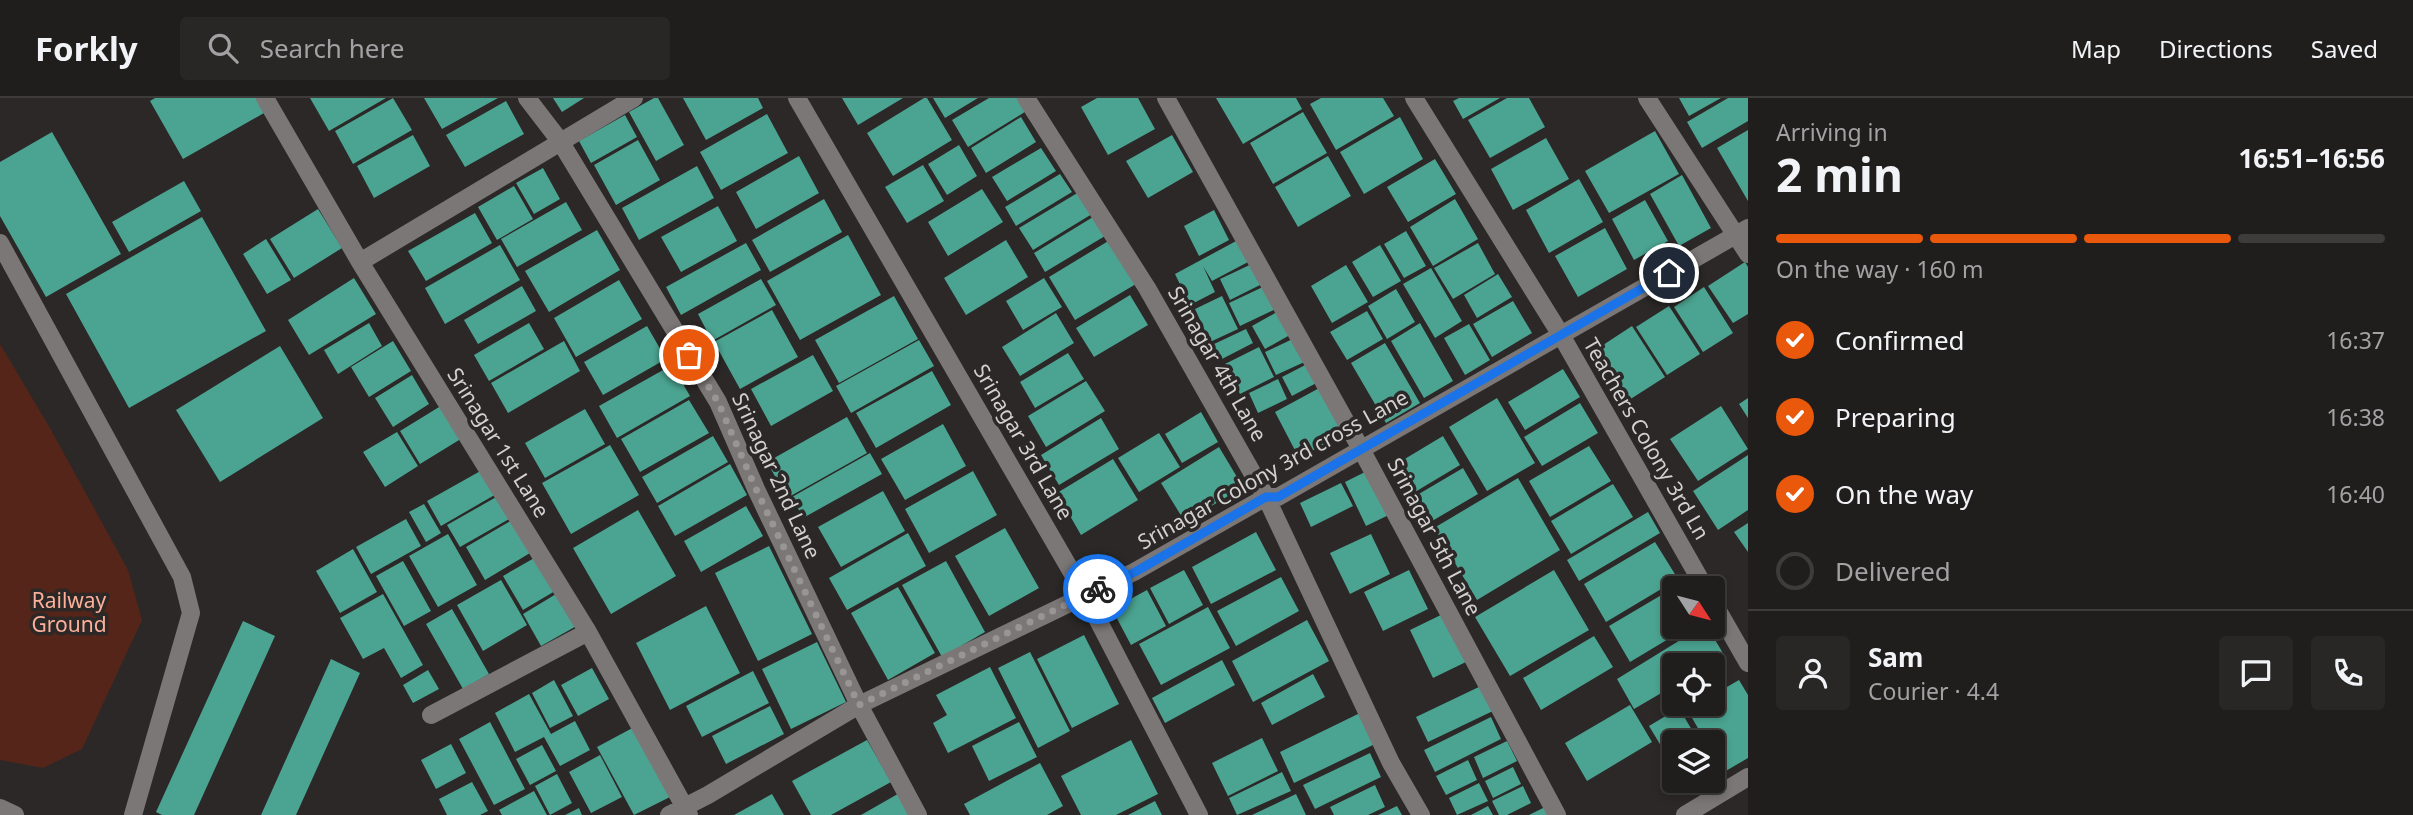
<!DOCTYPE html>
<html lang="en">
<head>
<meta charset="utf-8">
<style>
	body { margin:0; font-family:"Noto Sans",sans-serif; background:#282726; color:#f1f3f6; height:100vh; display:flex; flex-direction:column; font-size:26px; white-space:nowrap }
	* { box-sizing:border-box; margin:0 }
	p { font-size:23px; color:#a2a2a4 }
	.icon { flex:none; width:38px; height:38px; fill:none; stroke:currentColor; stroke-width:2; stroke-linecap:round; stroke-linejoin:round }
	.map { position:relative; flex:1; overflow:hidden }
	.sheet { display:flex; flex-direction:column; background:#201e1d; width:665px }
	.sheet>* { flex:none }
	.needle { width:46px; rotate:126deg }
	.tools { position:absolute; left:1662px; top:478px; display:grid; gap:14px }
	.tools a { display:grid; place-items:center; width:63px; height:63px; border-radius:7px; background:#201e1d; box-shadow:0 4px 10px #0003,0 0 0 2px #3d3c3b; font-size:35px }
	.pin { position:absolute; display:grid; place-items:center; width:60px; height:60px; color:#fff; margin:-30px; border:4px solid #fff; border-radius:50%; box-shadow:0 2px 7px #0007 }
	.courier { position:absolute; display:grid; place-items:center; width:70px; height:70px; margin:-35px; border:5px solid #1a73e8; border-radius:50%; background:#fff; color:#222; box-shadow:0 2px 9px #0007 }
	.overview em { font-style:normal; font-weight:700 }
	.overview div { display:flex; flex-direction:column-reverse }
	.overview { display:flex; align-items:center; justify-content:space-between; height:119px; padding:0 28px }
	h1 { font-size:46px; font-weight:700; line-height:52px }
	.bar { display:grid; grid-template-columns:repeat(4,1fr); gap:10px 7px; align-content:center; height:84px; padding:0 28px }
	.bar i { height:9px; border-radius:5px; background:#3d3c3b }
	.bar .current { background:#ea580c }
	.bar p { grid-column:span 4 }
	.line { display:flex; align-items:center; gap:18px; padding:0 28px; border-top:2px solid #3d3c3b }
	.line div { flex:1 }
	.round { display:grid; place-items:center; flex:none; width:74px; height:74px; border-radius:7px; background:#282726 }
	ol { padding:0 28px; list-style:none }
	li { display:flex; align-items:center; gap:21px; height:77px }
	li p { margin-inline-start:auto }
	li .icon { padding:7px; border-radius:50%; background:#ea580c; color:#fff; stroke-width:4 }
	li:last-child { color:#a2a2a4 }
	li i { width:38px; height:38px; border:4px solid #3d3c3b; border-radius:50% }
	header { display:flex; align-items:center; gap:42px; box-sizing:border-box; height:98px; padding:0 35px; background:#201e1d; border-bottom:2px solid #3d3c3b }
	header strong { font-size:33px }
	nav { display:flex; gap:38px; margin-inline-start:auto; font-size:24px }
	.search { width:490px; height:63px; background:#282726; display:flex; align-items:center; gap:18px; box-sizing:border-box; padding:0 24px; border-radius:7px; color:#a2a2a4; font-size:26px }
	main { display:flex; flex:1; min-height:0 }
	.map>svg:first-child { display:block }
</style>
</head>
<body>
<header>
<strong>Forkly</strong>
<div class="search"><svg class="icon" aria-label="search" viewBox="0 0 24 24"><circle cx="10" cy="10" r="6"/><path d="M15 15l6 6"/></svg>Search here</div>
<nav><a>Map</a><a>Directions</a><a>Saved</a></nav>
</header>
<main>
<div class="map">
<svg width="1748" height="717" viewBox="0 0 1748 717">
	<rect width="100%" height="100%" fill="#2b2827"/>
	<!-- green -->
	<path fill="#542518" d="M0 246 50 330 128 472 142 522 82 651 43 670 0 662Z"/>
	<!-- building -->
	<path fill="#4ba491" d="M155 0H256L264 15 183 61 150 3Z
		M310 0H386L329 33Z
		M393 0 412 32 353 66 335 33Z
		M424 0H498L442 31Z
		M553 0H584L562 14Z
		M654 0H658L684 47 656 63 629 14Z
		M683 0H758L763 10 706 42Z
		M842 0H903L858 27Z
		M924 0H927L952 42 893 78 867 35Z
		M933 0H978L945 20Z
		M989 0H1021L1028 12 968 49 952 22Z
		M1097 0H1138L1155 31 1108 57 1081 9Z
		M1216 0H1296L1302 11 1243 46Z
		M1321 0H1383L1394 18 1336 52 1310 6Z
		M1459 0H1500L1463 21 1453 3Z
		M1507 0H1529L1545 29 1490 60 1468 22Z
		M1679 0H1721L1689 18Z
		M1728 0H1748V23L1702 50 1687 24Z
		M506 3 524 36 465 69 446 37Z
		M1303 14 1327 55 1273 86 1250 45Z
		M767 16 788 55 721 92 700 54Z
		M625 17 637 39 591 65 579 43Z
		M1021 19 1036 44 986 75 971 50Z
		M1400 19 1423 61 1364 96 1340 54Z
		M1748 32V103L1717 50Z
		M1655 33 1679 76 1609 115 1585 73Z
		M52 34 121 156 46 199 0 118V64Z
		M413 37 430 68 374 100 357 68Z
		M1172 37 1193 74 1148 100 1126 63Z
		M1546 40 1569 81 1513 112 1491 71Z
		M638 42 660 82 616 107 594 67Z
		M959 47 977 78 947 97 928 66Z
		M1041 50 1056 73 1007 103 992 79Z
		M799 58 819 95 756 131 736 94Z
		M1328 58 1351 98 1298 129 1275 89Z
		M1435 61 1456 96 1408 124 1387 89Z
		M923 67 944 103 907 125 885 89Z
		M697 68 714 100 639 142 622 110Z
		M543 70 560 101 534 116 516 85Z
		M1060 76 1072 94 1016 128 1005 109Z
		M1682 77 1711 130 1679 148 1650 96Z
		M1579 81 1603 124 1549 155 1526 112Z
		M184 83 201 113 129 154 112 124Z
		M514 88 533 121 497 142 478 109Z
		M982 91 1003 124 948 158 928 124Z
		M1079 94 1092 116 1033 152 1019 130Z
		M824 101 842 134 770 174 752 142Z
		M1455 101 1478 141 1433 168 1410 129Z
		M1645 102 1668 143 1634 162 1612 121Z
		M566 104 582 132 517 169 501 141Z
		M718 108 737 143 681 174 661 139Z
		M318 111 342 150 294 180 270 141Z
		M1214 112 1229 142 1199 158 1184 128Z
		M475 115 492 145 426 183 408 153Z
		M202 119 266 233 129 310 66 196Z
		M1093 119 1105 138 1045 174 1034 155Z
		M1605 130 1627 171 1578 199 1555 158Z
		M597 132 620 172 549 214 525 173Z
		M1406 133 1426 168 1404 180 1384 146Z
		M848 137 881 197 800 242 767 183Z
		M266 141 291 182 267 196 243 156Z
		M1006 142 1028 179 966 217 944 180Z
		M1110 142 1136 186 1075 222 1049 179Z
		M1238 142 1250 163 1212 183 1203 168 1215 194 1190 207 1175 176Z
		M746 145 761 172 681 217 666 189Z
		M1478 145 1495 176 1453 201 1434 170Z
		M500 147 520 182 445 226 425 190Z
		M1380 147 1401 183 1373 199 1352 164Z
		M1256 164 1266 184 1230 202 1220 181Z
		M1745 164 1748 169V216L1733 225 1708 188Z
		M1346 167 1368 204 1332 225 1311 188Z
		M1431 170 1462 223 1435 240 1403 186Z
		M1498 176 1512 199 1477 220 1464 197Z
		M354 180 376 216 309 257 288 222Z
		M1044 180 1062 209 1023 232 1006 203Z
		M761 181 776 207 712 243 698 216Z
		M619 182 642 221 576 259 554 220Z
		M1267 187 1278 210 1240 228 1229 205Z
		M522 188 536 213 478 246 464 222Z
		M1704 189 1733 235 1703 254 1674 209Z
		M1396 191 1415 224 1387 241 1368 208Z
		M1130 197 1148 227 1094 259 1076 230Z
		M894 198 918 241 839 285 815 242Z
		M1222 198 1238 231 1210 244 1195 211Z
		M1513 203 1532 235 1492 259 1473 226Z
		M1669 208 1700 256 1667 277 1636 229Z
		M1284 210 1297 233 1265 251 1252 228Z
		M772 212 798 259 740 291 714 244Z
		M1367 213 1383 241 1347 262 1330 234Z
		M1056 215 1074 245 1020 278 1002 249Z
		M369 225 382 248 338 276 324 252Z
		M529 225 544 251 489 283 474 257Z
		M1420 225 1453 283 1424 300 1391 243Z
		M1469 226 1490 262 1465 277 1444 240Z
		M647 228 666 261 603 297 584 264Z
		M1632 228 1665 279 1629 302 1597 251Z
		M1246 231 1253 245 1220 262 1212 247Z
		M1301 237 1311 261 1276 277 1265 254Z
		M919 242 934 268 851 315 836 288Z
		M393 243 411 273 369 299 351 269Z
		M564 243 580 273 508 315 491 285Z
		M1385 245 1420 305 1386 325 1351 265Z
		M280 248 323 320 220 384 176 312Z
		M1259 249 1274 279 1240 296 1225 266Z
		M1068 255 1084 281 1035 310 1020 284Z
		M813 257 833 293 771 328 751 291Z
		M1313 263 1322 282 1292 298 1282 279Z
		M672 267 690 298 617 340 599 308Z
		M1563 271 1580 299 1525 332 1508 304Z
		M932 273 951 307 876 350 856 315Z
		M412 277 429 306 393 329 375 300Z
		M1278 281 1287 301 1258 315 1249 295Z
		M1086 283 1105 313 1046 349 1028 318Z
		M1323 288 1347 334 1299 360 1275 314Z
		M1497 300 1535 365 1487 393 1449 329Z
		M1748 300V320L1739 306Z
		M689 302 709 335 640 374 621 341Z
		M1580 305 1598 335 1542 368 1524 339Z
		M444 306 464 339 420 366 400 333Z
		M1721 308 1748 351 1698 383 1670 341Z
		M585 311 605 346 545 380 525 345Z
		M1201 314 1218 344 1182 365 1165 336Z
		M847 319 867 355 787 400 767 364Z
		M1101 320 1119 351 1059 387 1041 357Z
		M943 326 966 368 905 402 881 361Z
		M397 334 418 368 385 389 363 354Z
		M1159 335 1180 369 1139 394 1118 360Z
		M713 338 728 364 657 405 642 379Z
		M1443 338 1460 367 1415 394 1398 365Z
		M610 347 639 397 571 436 542 385Z
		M1589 348 1611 383 1550 419 1529 383Z
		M1219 349 1243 389 1185 424 1161 385Z
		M870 355 882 376 803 420 792 399Z
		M1748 357V412L1718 432 1693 393Z
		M1113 361 1138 402 1081 437 1057 395Z
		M730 366 747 397 675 438 658 408Z
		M1375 369 1397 413 1366 428 1345 384Z
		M1463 370 1478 396 1427 426 1412 400Z
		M484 371 498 395 441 428 427 403Z
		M973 373 997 417 929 455 905 411Z
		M1518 380 1560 452 1477 502 1434 430Z
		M1341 385 1353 408 1311 429 1300 405Z
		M1613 386 1633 419 1571 456 1551 423Z
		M883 393 905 433 841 469 818 429Z
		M498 398 511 420 460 449 447 427Z
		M424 406 441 435 426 444 409 414Z
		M746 408 763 438 701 474 684 443Z
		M638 412 676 478 611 516 573 450Z
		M1648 414 1660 435 1579 483 1567 462Z
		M406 421 421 448 371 476 356 449Z
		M512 422 530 455 485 482 466 449Z
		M1748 425V454L1734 434Z
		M1005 430 1039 490 989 518 955 458Z
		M1256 434 1276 472 1211 506 1192 469Z
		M908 435 926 468 847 512 829 480Z
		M448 436 477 487 438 509 409 458Z
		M1371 436 1390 476 1350 496 1330 455Z
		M1655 444 1678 481 1606 524 1584 486Z
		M769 448 812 536 758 563 715 475Z
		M353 451 377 494 340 515 316 473Z
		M536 459 555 493 523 512 503 478Z
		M403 463 431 513 404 528 376 478Z
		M946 463 985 534 942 559 902 487Z
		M1184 472 1203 507 1169 526 1150 490Z
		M1409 472 1428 511 1383 533 1364 494Z
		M1554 472 1589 532 1510 578 1475 519Z
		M1281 479 1299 513 1236 548 1217 513Z
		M501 482 527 527 483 553 457 507Z
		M898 489 935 555 888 582 851 515Z
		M1675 489V528H1690L1630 564 1609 528Z
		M1147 492 1166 528 1131 547 1112 511Z
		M561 493 580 526 541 548 523 516Z
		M383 496 423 567 401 580 384 550 363 561 340 520Z
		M706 508 740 575 670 612 636 545Z
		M1208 509 1230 550 1161 587 1139 546Z
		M452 511 489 576 463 591 426 526Z
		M1447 514 1470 562 1433 580 1410 532Z
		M1307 522 1329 563 1253 604 1232 563Z
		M243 523 275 538 194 717H162L156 714Z
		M1703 528H1707L1724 557 1708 567H1675V587L1634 611 1617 581Z
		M1084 537 1119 606 1072 630 1037 561Z
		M1594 538 1613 569 1541 612 1523 580Z
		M817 544 846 604 791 631 762 571Z
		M1030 554 1070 633 1038 650 998 570Z
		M331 561 360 575 296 717H261Z
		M1222 562 1235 587 1165 625 1152 600Z
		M990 569 1016 620 948 655 933 625 947 617 936 597Z
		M592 570 609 601 578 618 561 587Z
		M428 572 439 591 413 605 403 587Z
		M753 573 769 605 702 639 686 608Z
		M1313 576 1325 599 1272 627 1261 605Z
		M554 582 573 618 550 630 532 595Z
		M1739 582 1748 597V660L1724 674 1713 656V644H1706L1688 613 1700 606H1713V597Z
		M1483 587 1495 612 1428 644 1416 619Z
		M529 596 551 636 575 623 590 652 560 668 544 639 515 654 495 615Z
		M1630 607 1652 644 1587 683 1565 645Z
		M770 608 784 636 726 666 712 638Z
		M1679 610 1699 644H1675V671L1649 628Z
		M1360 615 1375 646 1294 685 1280 654Z
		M1491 619 1501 641 1435 674 1424 652Z
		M490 624 525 691 494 707 459 641Z
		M1019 624 1037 659 989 683 972 648Z
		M638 627 674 697 634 717 597 649Z
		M1262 640 1278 673 1228 698 1212 665Z
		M867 642 891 684 831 717H811L792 683Z
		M1131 642 1158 696 1116 717H1081L1061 678Z
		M1507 643 1517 663 1483 680 1474 659Z
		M451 646 466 675 436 691 421 662Z
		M542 647 556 673 530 687 516 661Z
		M1370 655 1381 679 1315 711 1303 687Z
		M600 657 622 699 591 715 569 674Z
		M1468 662 1477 682 1446 697 1436 678Z
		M1040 665 1063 708 1047 717H970L964 706Z
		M1513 669 1521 686 1493 700 1485 683Z
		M1282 674 1291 693 1237 717 1229 700Z
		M557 676 572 705 550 717 535 688Z
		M1681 682H1706L1688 694Z
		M472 684 488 713 480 717H447L439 701Z
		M1479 685 1488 703 1457 717 1449 700Z
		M1375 687 1385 709 1368 717H1334L1330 709Z
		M1523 688 1531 705 1507 717H1499L1492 703Z
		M534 693 547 717H502L499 712Z
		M903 693 916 717H861Z
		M772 696 784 717H734Z
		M1296 696 1306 717H1252Z
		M1155 703 1162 717H1128Z
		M1397 708 1402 717H1378Z
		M1488 708 1493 717H1471Z
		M1547 708 1551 717H1529Z
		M579 710 582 717H565Z"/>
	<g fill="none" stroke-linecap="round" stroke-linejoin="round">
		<!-- street -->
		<path stroke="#7b7776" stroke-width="18" d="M265 0 360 164 588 534 689 717
			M527 0 560 43 718 304 756 391 859 607 918 717
			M797 0 1085 497 1199 717
			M1026 0 1147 190 1266 399 1391 665 1421 717
			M1166 0 1361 351 1557 717
			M1414 0 1561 237 1705 490
			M1647 0 1748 156
			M0 145 182 479 191 515 133 717
			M360 164 634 0
			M1713 504 1748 565
			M431 617 588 534
			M0 710 15 717
			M669 717 708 697 859 607 1134 474 1266 399H1278L1748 130
			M1685 717 1748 679"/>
	</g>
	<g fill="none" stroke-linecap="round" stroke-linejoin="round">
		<!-- done -->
		<path stroke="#989695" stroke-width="7" stroke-dasharray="0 12.6" d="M689 257 718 304 756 391 859 607 1098 491"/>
		<!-- route -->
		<path stroke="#1a73e8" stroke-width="9" d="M1098 491 1135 474 1266 399H1278L1669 175"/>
	</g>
	<g text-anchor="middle" stroke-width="7" stroke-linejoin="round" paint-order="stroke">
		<!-- street labels -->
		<g font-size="21" fill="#d3d1d0" stroke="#2b2827">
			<text transform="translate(1217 266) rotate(60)" y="7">Srinagar 4th Lane</text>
			<text transform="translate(1646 341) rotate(60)" y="7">Teachers Colony 3rd Ln</text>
			<text transform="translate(1023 344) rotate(60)" y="7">Srinagar 3rd Lane</text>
			<text transform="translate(498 345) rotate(58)" y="7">Srinagar 1st Lane</text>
			<text transform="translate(1273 372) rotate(-29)" y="7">Srinagar Colony 3rd cross Lane</text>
			<text transform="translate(776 378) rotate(65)" y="7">Srinagar 2nd Lane</text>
			<text transform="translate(1434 439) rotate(62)" y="7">Srinagar 5th Lane</text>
		</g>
		<!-- park labels -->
		<g font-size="21" fill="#fcaf99" stroke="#2b2827">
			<text x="69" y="510">Railway<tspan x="69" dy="24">Ground</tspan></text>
		</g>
	</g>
</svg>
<div class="tools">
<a><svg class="needle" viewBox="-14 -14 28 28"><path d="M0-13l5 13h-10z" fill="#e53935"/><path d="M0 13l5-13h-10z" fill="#a2a2a4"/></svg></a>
<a><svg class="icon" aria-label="locate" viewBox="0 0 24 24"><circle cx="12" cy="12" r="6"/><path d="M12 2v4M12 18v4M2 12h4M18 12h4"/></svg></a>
<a><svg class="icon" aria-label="layers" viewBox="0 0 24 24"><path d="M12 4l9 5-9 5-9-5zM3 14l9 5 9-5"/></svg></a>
</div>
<div class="pin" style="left:689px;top:257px;background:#ea580c"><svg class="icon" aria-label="bag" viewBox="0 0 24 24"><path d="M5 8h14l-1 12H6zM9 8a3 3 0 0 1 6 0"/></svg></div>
<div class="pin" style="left:1669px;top:175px;background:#1f2937"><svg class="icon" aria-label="home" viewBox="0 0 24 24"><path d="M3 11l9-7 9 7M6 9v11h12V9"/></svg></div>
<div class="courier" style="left:1098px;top:491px"><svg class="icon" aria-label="bike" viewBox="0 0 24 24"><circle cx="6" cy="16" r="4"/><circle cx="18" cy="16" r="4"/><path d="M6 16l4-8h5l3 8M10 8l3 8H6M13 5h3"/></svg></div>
</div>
<section class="sheet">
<div class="overview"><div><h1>2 min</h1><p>Arriving in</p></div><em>16:51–16:56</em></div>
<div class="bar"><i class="current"></i><i class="current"></i><i class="current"></i><i></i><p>On the way · 160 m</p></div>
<ol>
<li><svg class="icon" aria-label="check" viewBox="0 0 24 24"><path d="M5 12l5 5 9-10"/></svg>Confirmed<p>16:37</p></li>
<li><svg class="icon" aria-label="check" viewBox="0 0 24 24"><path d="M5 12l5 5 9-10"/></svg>Preparing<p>16:38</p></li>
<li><svg class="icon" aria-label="check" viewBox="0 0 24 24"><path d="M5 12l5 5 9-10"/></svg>On the way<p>16:40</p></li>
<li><i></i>Delivered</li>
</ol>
<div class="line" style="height:126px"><a class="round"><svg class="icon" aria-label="person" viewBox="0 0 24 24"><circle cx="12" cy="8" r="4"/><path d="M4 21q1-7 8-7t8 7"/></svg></a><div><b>Sam</b><p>Courier · 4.4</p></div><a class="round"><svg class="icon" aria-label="chat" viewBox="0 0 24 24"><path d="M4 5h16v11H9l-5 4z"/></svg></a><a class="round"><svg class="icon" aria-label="phone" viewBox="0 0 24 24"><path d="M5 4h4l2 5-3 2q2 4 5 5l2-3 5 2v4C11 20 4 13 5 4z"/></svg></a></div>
</section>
</main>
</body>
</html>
